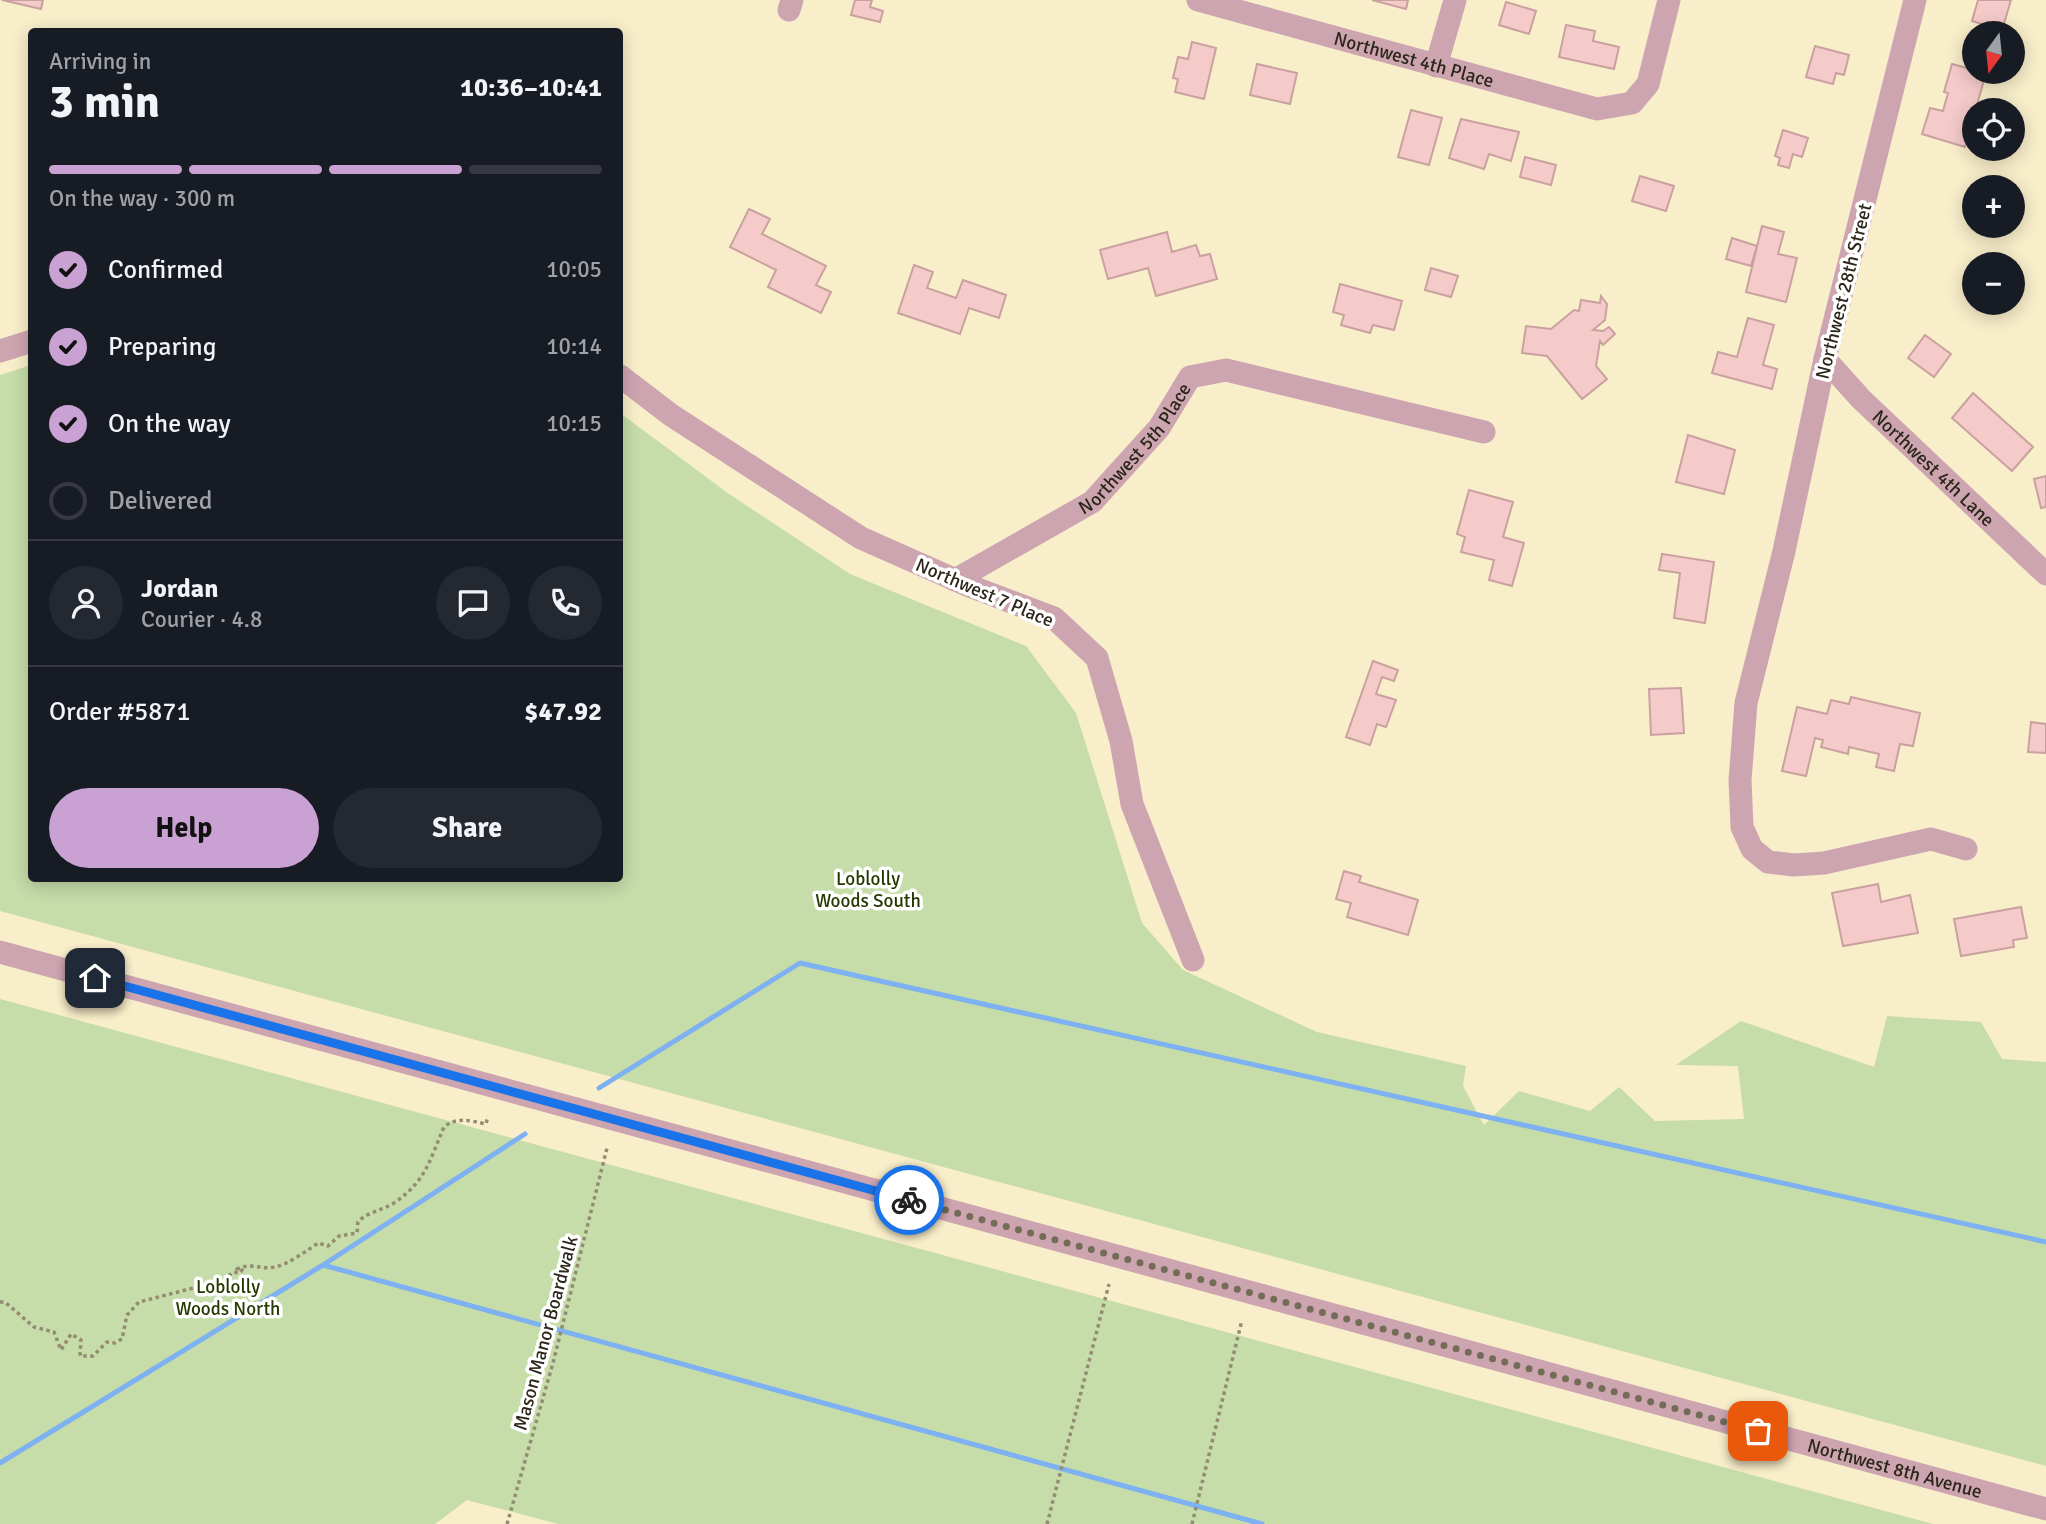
<!DOCTYPE html>
<html lang="en">
<head>
<meta charset="utf-8">
<style>
	body { margin:0; font-family:Signika,sans-serif; background:#242831; color:#f1f3f6; height:100vh; display:flex; flex-direction:column; font-size:26px; white-space:nowrap }
	* { box-sizing:border-box; margin:0 }
	p { font-size:23px; color:#9ea1a6 }
	.icon { flex:none; width:38px; height:38px; fill:none; stroke:currentColor; stroke-width:2; stroke-linecap:round; stroke-linejoin:round }
	.map { position:relative; flex:1; overflow:hidden }
	.side { position:absolute; left:28px; top:28px; width:595px; height:854px; display:flex; flex-direction:column; background:#171b24; border-radius:7px; box-shadow:0 4px 18px #0003 }
	.side>* { flex:none }
	.needle { width:46px; rotate:195deg }
	.controls { position:absolute; left:1962px; top:21px; display:grid; gap:14px }
	.controls a { display:grid; place-items:center; width:63px; height:63px; border-radius:50%; background:#171b24; box-shadow:0 4px 18px #0003; font-size:35px }
	.pin { position:absolute; display:grid; place-items:center; width:60px; height:60px; color:#fff; margin:-30px; border-radius:14px; box-shadow:0 4px 10px #0006 }
	.courier { position:absolute; display:grid; place-items:center; width:70px; height:70px; margin:-35px; border:5px solid #1a73e8; border-radius:50%; background:#fff; color:#222; box-shadow:0 2px 9px #0007 }
	.summary em { font-style:normal; font-weight:800 }
	.summary div { display:flex; flex-direction:column-reverse }
	.summary { display:flex; align-items:center; justify-content:space-between; height:119px; padding:0 21px }
	h1 { font-size:46px; font-weight:800; line-height:52px }
	.bar { display:grid; grid-template-columns:repeat(4,1fr); gap:10px 7px; align-content:center; height:84px; padding:0 21px }
	.bar i { height:9px; border-radius:5px; background:#363941 }
	.bar .active { background:#c9a1d2 }
	.bar p { grid-column:span 4 }
	.line { display:flex; align-items:center; gap:18px; padding:0 21px; border-top:2px solid #363941 }
	.line div { flex:1 }
	.round { display:grid; place-items:center; flex:none; width:74px; height:74px; border-radius:37px; background:#242831 }
	ol { padding:0 21px; list-style:none }
	li { display:flex; align-items:center; gap:21px; height:77px }
	li p { margin-inline-start:auto }
	li .icon { padding:7px; border-radius:50%; background:#c9a1d2; color:#111; stroke-width:4 }
	li:last-child { color:#9ea1a6 }
	li i { width:38px; height:38px; border:4px solid #363941; border-radius:50% }
	.cta { display:flex; gap:14px; margin-top:auto; padding:14px 21px }
	.cta a { flex:1; height:80px; border-radius:42px; background:#c9a1d2; color:#111; font-size:28px; font-weight:800; line-height:80px; text-align:center }
	.cta a+a { background:#242831; color:#f1f3f6 }
	.map>svg:first-child { display:block }
</style>
</head>
<body>
<div class="map">
<svg width="2046" height="1524" viewBox="0 0 2046 1524">
	<rect width="100%" height="100%" fill="#f9eeca"/>
	<!-- green -->
	<path fill="#c6dca9" d="M31 365 32 878H620V413L729 494 850 574 1026 646 1076 713 1142 923 1183 970 1317 1032 1466 1066 1463 1086 1484 1125 1519 1091 1590 1111 1619 1087 1655 1121 1744 1119 1738 1066 1676 1065 1741 1021 1874 1067 1887 1016 1981 1022 2002 1059 2046 1062V1466L0 911V375Z
		M0 999 1933 1524H558L467 1500 435 1524H0Z"/>
	<g fill="none" stroke-linecap="round" stroke-linejoin="round">
		<!-- stream -->
		<path stroke="#7eb1f1" stroke-width="5" d="M599 1088 800 963 2046 1242
			M323 1265 1262 1524
			M0 1463 323 1265 525 1134"/>
	</g>
	<!-- building -->
	<path fill="#f5cbca" stroke="#c9a19f" stroke-width="2" d="M2 0H43L41 9Z
		M855 0H872L870 7 883 11 880 22 851 15Z
		M1372 0H1408L1406 9Z
		M1978 0H2011L2002 30 1972 21Z
		M1506 2 1536 11 1529 34 1499 25Z
		M1566 25 1595 31 1593 41 1619 47 1614 69 1559 57Z
		M1192 42 1216 48 1204 99 1175 92 1178 79 1173 78 1178 57 1188 59Z
		M1815 46 1849 55 1844 75 1836 73 1833 84 1806 77Z
		M1257 64 1297 73 1290 104 1250 95Z
		M1952 64 1986 73 1965 147 1922 134 1930 108 1943 111 1948 93 1944 92Z
		M1411 110 1442 118 1429 165 1398 157Z
		M1461 119 1519 132 1511 161 1489 154 1484 169 1449 158Z
		M1783 130 1808 138 1802 157 1793 154 1789 168 1778 165 1780 158 1775 156Z
		M1525 157 1556 165 1551 185 1520 177Z
		M1640 176 1674 186 1666 211 1632 201Z
		M749 209 770 219 762 234 826 266 816 285 831 292 821 313 768 287 776 270 730 247Z
		M1762 226 1784 232 1778 254 1797 258 1786 302 1746 292Z
		M1167 232 1172 252 1196 245 1200 256 1210 254 1217 279 1156 296 1148 268 1108 279 1100 250Z
		M1732 238 1757 246 1751 266 1726 259Z
		M914 265 933 272 927 288 956 298 963 280 1006 295 999 318 969 308 960 334 898 313Z
		M1431 268 1458 276 1451 297 1425 290Z
		M1340 284 1402 301 1394 330 1373 325 1370 333 1341 325 1344 315 1333 312Z
		M1601 296 1607 304 1605 320 1593 330 1603 331 1609 327 1615 334 1603 345 1600 341 1596 366 1607 379 1582 399 1547 356 1522 353 1526 326 1551 329 1574 310 1579 311 1581 300 1600 303Z
		M1748 318 1774 325 1763 365 1777 369 1772 389 1712 373 1718 352 1737 357Z
		M1925 335 1951 354 1934 377 1908 358Z
		M1973 393 2033 447 2012 471 1952 418Z
		M1688 435 1735 450 1724 494 1676 482Z
		M2046 476V507L2041 508 2034 479Z
		M1469 490 1513 502 1503 537 1524 543 1512 586 1489 580 1494 560 1461 552 1465 537 1457 534Z
		M1662 554 1714 562 1705 623 1674 618 1680 573 1659 570Z
		M1373 661 1398 670 1394 681 1382 677 1376 694 1396 700 1386 727 1377 724 1370 745 1346 737Z
		M1681 688 1684 733 1651 735 1649 689Z
		M1851 697 1920 713 1913 746 1900 744 1894 771 1876 767 1879 754 1849 747 1848 754 1821 747 1823 740 1815 738 1806 776 1782 771 1797 707 1827 714 1831 700 1849 704Z
		M2031 722 2046 724V753L2028 752Z
		M1344 871 1361 876 1359 882 1418 900 1408 935 1347 917 1351 903 1336 899Z
		M1878 884 1881 902 1910 895 1918 933 1843 946 1832 893Z
		M2021 907 2027 938 2013 940 2014 947 1961 956 1954 919Z"/>
	<g fill="none" stroke-linecap="round" stroke-linejoin="round">
		<!-- path -->
		<path stroke="#938b72" stroke-width="3.5" stroke-dasharray="3.5 3.5" stroke-linecap="butt" d="M0 1302H5L34 1327 54 1332 61 1350 71 1334 81 1340 80 1356H93L107 1342 115 1343 122 1339 127 1315 139 1302 224 1280 233 1272 240 1273 242 1270 237 1269C252 1262 261 1270 275 1267 287 1265 308 1250 318 1243L328 1246 339 1236 357 1233 358 1222C368 1211 385 1210 397 1201 427 1179 430 1159 444 1127 457 1116 471 1121 486 1124L488 1116
			M507 1524 553 1363 607 1148
			M1047 1524 1109 1284
			M1192 1524 1242 1320"/>
		<!-- minor -->
		<g stroke="#cda5b1" stroke-width="23">
			<path id="s1" d="M1198 0 1597 109 1632 103 1648 84 1669 0"/>
			<path d="M1915 0 1825 359 1784 551 1746 703 1740 780 1742 827 1752 849 1768 862 1794 865 1824 863 1931 839 1966 849"/>
			<path d="M789 10 792 0"/>
			<path d="M1436 66 1455 0"/>
			<path d="M0 351 32 341"/>
			<path id="s2" d="M1825 359 1861 399 2046 574"/>
			<path d="M620 376 671 415 861 538 967 585 1054 618 1097 658 1121 741 1132 804 1193 960"/>
			<path id="s3" d="M955 580 1092 502 1159 428 1190 377 1226 370 1484 432"/>
			<path id="s4" d="M0 952 2046 1509"/>
		</g>
	</g>
	<g fill="none" stroke-linecap="round" stroke-linejoin="round">
		<!-- done -->
		<path stroke="#736c57" stroke-width="7" stroke-dasharray="0 12.6" d="M909 1200 1758 1431"/>
		<!-- route -->
		<path stroke="#1a73e8" stroke-width="9" d="M95 978 909 1200"/>
	</g>
	<g text-anchor="middle" stroke-width="7" stroke-linejoin="round" paint-order="stroke">
		<!-- street labels -->
		<g font-size="19" fill="#2b2619" stroke="#fff">
			<text dy="7" stroke="none"><textPath href="#s1" startOffset="224">Northwest 4th Place</textPath></text>
			<text transform="translate(1843 291) rotate(-76)" y="7">Northwest 28th Street</text>
			<text dy="7" stroke="none"><textPath href="#s3" startOffset="226">Northwest 5th Place</textPath></text>
			<text dy="7" stroke="none"><textPath href="#s2" startOffset="154">Northwest 4th Lane</textPath></text>
			<text transform="translate(985 592) rotate(23)" y="7">Northwest 7 Place</text>
			<text transform="translate(545 1333) rotate(-75)" y="7">Mason Manor Boardwalk</text>
			<text dy="7" stroke="none"><textPath href="#s4" startOffset="1964">Northwest 8th Avenue</textPath></text>
		</g>
		<!-- park labels -->
		<g font-size="19" fill="#273900" stroke="#fff">
			<text x="868" y="885">Loblolly<tspan x="868" dy="22">Woods South</tspan></text>
			<text x="228" y="1293">Loblolly<tspan x="228" dy="22">Woods North</tspan></text>
		</g>
	</g>
</svg>
<div class="controls">
<a><svg class="needle" viewBox="-14 -14 28 28"><path d="M0-13l5 13h-10z" fill="#e53935"/><path d="M0 13l5-13h-10z" fill="#9ea1a6"/></svg></a>
<a><svg class="icon" aria-label="locate" viewBox="0 0 24 24"><circle cx="12" cy="12" r="6"/><path d="M12 2v4M12 18v4M2 12h4M18 12h4"/></svg></a>
<a>+</a>
<a>−</a>
</div>
<div class="pin" style="left:1758px;top:1431px;background:#ea580c"><svg class="icon" aria-label="bag" viewBox="0 0 24 24"><path d="M5 8h14l-1 12H6zM9 8a3 3 0 0 1 6 0"/></svg></div>
<div class="pin" style="left:95px;top:978px;background:#1f2937"><svg class="icon" aria-label="home" viewBox="0 0 24 24"><path d="M3 11l9-7 9 7M6 9v11h12V9"/></svg></div>
<div class="courier" style="left:909px;top:1200px"><svg class="icon" aria-label="bike" viewBox="0 0 24 24"><circle cx="6" cy="16" r="4"/><circle cx="18" cy="16" r="4"/><path d="M6 16l4-8h5l3 8M10 8l3 8H6M13 5h3"/></svg></div>
<section class="side">
<div class="summary"><div><h1>3 min</h1><p>Arriving in</p></div><em>10:36–10:41</em></div>
<div class="bar"><i class="active"></i><i class="active"></i><i class="active"></i><i></i><p>On the way · 300 m</p></div>
<ol>
<li><svg class="icon" aria-label="check" viewBox="0 0 24 24"><path d="M5 12l5 5 9-10"/></svg>Confirmed<p>10:05</p></li>
<li><svg class="icon" aria-label="check" viewBox="0 0 24 24"><path d="M5 12l5 5 9-10"/></svg>Preparing<p>10:14</p></li>
<li><svg class="icon" aria-label="check" viewBox="0 0 24 24"><path d="M5 12l5 5 9-10"/></svg>On the way<p>10:15</p></li>
<li><i></i>Delivered</li>
</ol>
<div class="line" style="height:126px"><a class="round"><svg class="icon" aria-label="person" viewBox="0 0 24 24"><circle cx="12" cy="8" r="4"/><path d="M4 21q1-7 8-7t8 7"/></svg></a><div><b>Jordan</b><p>Courier · 4.8</p></div><a class="round"><svg class="icon" aria-label="chat" viewBox="0 0 24 24"><path d="M4 5h16v11H9l-5 4z"/></svg></a><a class="round"><svg class="icon" aria-label="phone" viewBox="0 0 24 24"><path d="M5 4h4l2 5-3 2q2 4 5 5l2-3 5 2v4C11 20 4 13 5 4z"/></svg></a></div>
<div class="line" style="height:91px"><div>Order #5871</div><b>$47.92</b></div>
<div class="cta"><a>Help</a><a>Share</a></div>
</section>
</div>
</body>
</html>
